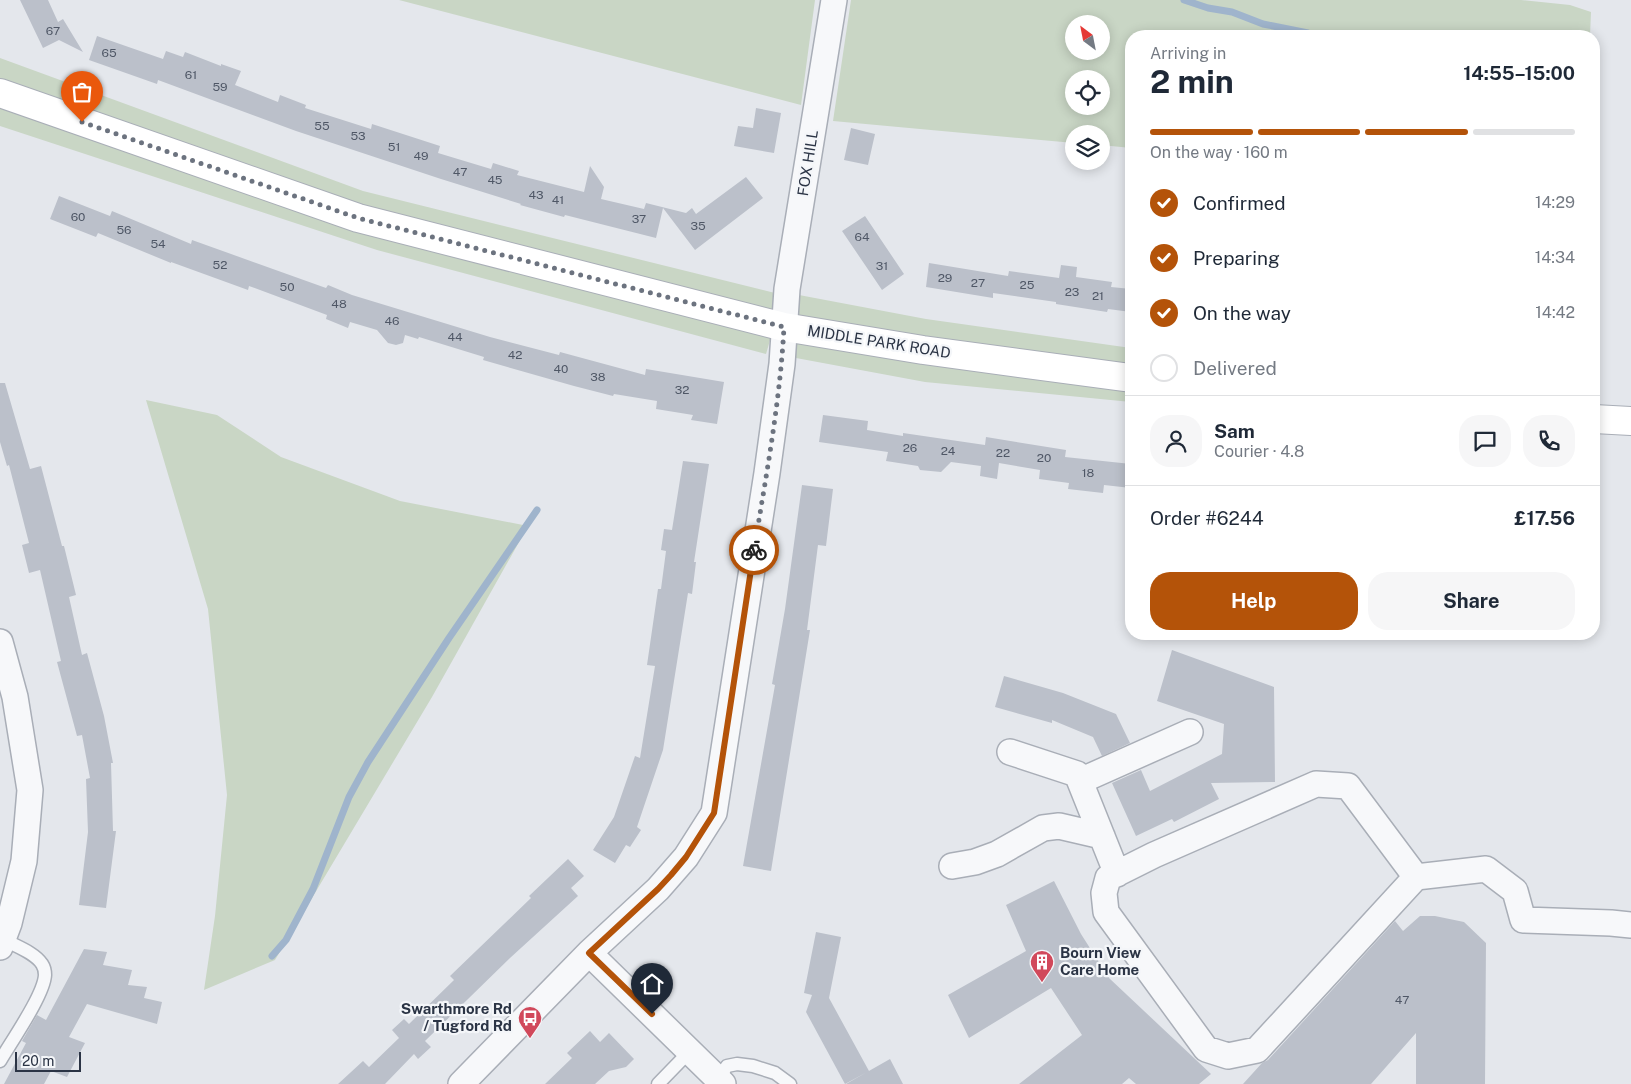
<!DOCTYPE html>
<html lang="en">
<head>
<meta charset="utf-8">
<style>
	body { margin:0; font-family:"Public Sans",sans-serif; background:#f6f6f7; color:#1f2937; height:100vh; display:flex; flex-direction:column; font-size:19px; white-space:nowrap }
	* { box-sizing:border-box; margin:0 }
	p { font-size:16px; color:#747a83 }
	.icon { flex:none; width:28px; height:28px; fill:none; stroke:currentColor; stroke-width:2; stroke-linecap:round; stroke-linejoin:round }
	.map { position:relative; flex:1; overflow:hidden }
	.details { position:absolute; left:1125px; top:30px; width:475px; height:610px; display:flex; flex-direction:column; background:#fff; border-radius:20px; box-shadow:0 2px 12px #0003 }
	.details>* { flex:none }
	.needle { width:32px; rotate:328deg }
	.fabs { position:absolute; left:1065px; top:15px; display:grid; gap:10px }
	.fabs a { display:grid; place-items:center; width:45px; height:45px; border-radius:50%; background:#fff; box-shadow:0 2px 12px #0003; font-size:25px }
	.scale { position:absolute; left:15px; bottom:12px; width:66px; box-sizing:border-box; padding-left:5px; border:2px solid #2b3445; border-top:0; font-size:14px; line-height:18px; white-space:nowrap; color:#2b3445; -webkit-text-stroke:4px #f4f6f9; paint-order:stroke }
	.pin { position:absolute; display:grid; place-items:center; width:42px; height:42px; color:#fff; margin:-51px -21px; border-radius:50% 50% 50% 0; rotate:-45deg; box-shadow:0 0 5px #0007 }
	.pin .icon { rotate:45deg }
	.courier { position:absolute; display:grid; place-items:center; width:50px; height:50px; margin:-25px; border:4px solid #b45309; border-radius:50%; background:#fff; color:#222; box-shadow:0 1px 6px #0007 }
	.overview em { font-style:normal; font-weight:700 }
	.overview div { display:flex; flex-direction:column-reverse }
	.overview { display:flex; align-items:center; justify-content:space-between; height:85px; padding:0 25px }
	h1 { font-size:32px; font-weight:700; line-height:38px }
	.bar { display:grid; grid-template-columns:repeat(4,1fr); gap:8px 5px; align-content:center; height:60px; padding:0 25px }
	.bar i { height:6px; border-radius:4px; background:#e0e1e3 }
	.bar .on { background:#b45309 }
	.bar p { grid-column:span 4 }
	.line { display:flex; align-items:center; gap:12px; padding:0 25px; border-top:1px solid #e0e1e3 }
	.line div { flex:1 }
	.round { display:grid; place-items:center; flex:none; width:52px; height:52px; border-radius:20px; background:#f6f6f7 }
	ol { padding:0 25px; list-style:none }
	li { display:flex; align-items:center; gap:15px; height:55px }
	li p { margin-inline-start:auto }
	li .icon { padding:5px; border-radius:50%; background:#b45309; color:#fff; stroke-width:4 }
	li:last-child { color:#747a83 }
	li i { width:28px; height:28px; border:2px solid #e0e1e3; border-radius:50% }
	.cta { display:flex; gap:10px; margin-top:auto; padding:10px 25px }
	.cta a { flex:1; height:58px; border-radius:20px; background:#b45309; color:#fff; font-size:20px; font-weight:700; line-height:58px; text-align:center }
	.cta a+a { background:#f6f6f7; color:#1f2937 }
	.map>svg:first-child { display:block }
</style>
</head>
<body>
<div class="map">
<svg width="1631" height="1084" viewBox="0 0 1631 1084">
	<rect width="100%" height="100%" fill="#e4e7ec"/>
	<!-- green -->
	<path fill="#c9d6c5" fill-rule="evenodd" d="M399 0H815L801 105Z
		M851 0H1521L1570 5 1591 12 1590 36H1131V148L1101 145V134H1074V143L833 121ZM1074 24H1101V51H1074ZM1074 79H1101V106H1074Z
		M0 58 363 191 775 293 772 310 369 212 0 84Z
		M0 103 773 330 766 354 377 250 0 126Z
		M799 295 926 319 1131 348V370L796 323Z
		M796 333 1131 385V402L925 382 796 358Z
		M146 400 217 415 281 457 400 501 528 526 432 697 275 960 204 990 215 916 227 795 208 609Z"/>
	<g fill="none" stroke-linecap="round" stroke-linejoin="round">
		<!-- stream -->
		<path stroke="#9fb4cc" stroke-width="7" d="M1184 0 1208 8 1232 12 1263 24 1308 33 1316 36
			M272 956 286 940 313 889 349 797 368 762 449 638 537 510"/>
	</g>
	<!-- building -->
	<path fill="#bbc0ca" d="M20 0H48L58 22 63 19 83 52 59 40 43 48Z
		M97 36 163 59 166 51 183 57 185 52 221 66V64L241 71 235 85 278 102 280 95 306 105 305 108 371 129 372 124 440 146 438 153 491 169 493 163 519 171 517 175 584 192 590 166 604 187 601 199 644 209 646 203 686 213 692 208 696 214 746 177 763 198 695 250 663 208 656 238 565 215 564 217 520 205 521 204 441 179 296 131 158 80 157 84 89 60Z
		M756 108 781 113 774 153 734 146 738 126 753 128Z
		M851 128 875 134 868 165 844 160Z
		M59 196 110 216 112 211 191 244 192 240 326 288 328 285 352 295 490 337 559 355 560 352 645 375 646 369 724 382 717 424 691 420 693 415 656 409 657 401 614 394 613 396 574 386 483 360 484 357 419 337 418 339 405 335 403 343 396 345 388 343 377 330 350 322 348 328 326 319 327 315 249 286 248 290 171 262V263L98 233 96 237 50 219Z
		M865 216 904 274 882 290 842 231Z
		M929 263 1008 276 1009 271 1059 278 1061 265 1077 267 1076 277 1112 282 1111 287 1131 289V312L1108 309 1107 312 1056 304V302L993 293V298L926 287Z
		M0 383H5L30 469 41 466 62 546H64L76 595 69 597 82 655 87 653 104 716 113 763H111L113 831H116L106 908 79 905 88 832 86 779 90 778 82 735 77 736 57 662 61 661 40 570 29 573 22 545 29 543 9 465 7 466 0 442Z
		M823 415 868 421 867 430 903 436V433L985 445 986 437 1066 450 1065 457 1131 464V488L1104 485 1103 493 1068 489 1069 483 1039 479 1040 470 999 463 997 479 980 476 981 466 951 462 941 472 920 470 918 466 886 461 888 452 819 442Z
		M683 461 709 464 694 562H696L692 594 688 593 663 750 637 827 641 830 630 847 626 845 615 863 593 850 614 817 635 756 640 758 655 666 647 665 658 589H661L666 551 661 550 664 529 672 530Z
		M802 485 833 489 826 546 818 545 807 630H810L771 871 743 866 775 685 772 684 785 609Z
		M1172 650 1274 687 1275 782 1211 783 1219 799 1174 822 1172 819 1136 836 1112 783 1141 770 1150 791 1222 754 1224 724 1157 701Z
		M1004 676 1063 693 1116 714 1130 743 1102 756 1093 737 1052 720V723L995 707Z
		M568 859 584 876 571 888 578 896 510 958 425 1041 431 1047 418 1059 414 1054 385 1084H338L363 1061 369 1067 399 1038 392 1030 404 1019 409 1024 454 980 450 976 531 898 529 896Z
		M1054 881 1081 934 1109 978 1211 1074 1199 1084H1136L1129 1078 1122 1084H1019L1082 1035 1051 988 969 1038 948 995 1026 951 1006 905Z
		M1420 916H1435L1464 922 1486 943 1485 1084H1416V1033L1371 1084H1243L1262 1063 1268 1060 1395 921 1403 931Z
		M816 932 841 937 829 998 869 1071 845 1084 806 1012 812 995 804 993Z
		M84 949 107 952 103 965 132 970 128 985 147 987 144 998 162 1002 157 1024 87 1004 69 1037 85 1043 67 1077 51 1071 44 1084H4L26 1043 22 1041 37 1015 46 1020Z
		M590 1031 600 1042 609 1033 634 1059 626 1067 609 1071 595 1084H545L572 1058 567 1053Z
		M890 1059 903 1084H846Z"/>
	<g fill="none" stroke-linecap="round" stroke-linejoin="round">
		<!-- lane casing -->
		<g stroke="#a9aeb7" stroke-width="15">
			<path id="lane" d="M0 1061C11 1042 44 995 45 975 45 972 44 967 42 964 34 952 15 946 3 939
				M718 1079 727 1066 737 1064 753 1066 775 1073 790 1084
				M658 1084 690 1051"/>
		</g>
		<!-- street casing -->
		<g stroke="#a9aeb7" stroke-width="28">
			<path id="street" d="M0 642 15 697 30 790 24 861 9 923 0 947
				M1010 752 1077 774 1117 874
				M1080 781 1190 732
				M952 866 975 862 997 854 1043 828 1059 826 1102 836
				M1416 877 1257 1050 1228 1056 1206 1049 1106 912 1104 893 1108 878 1154 855 1316 784 1348 786 1416 877 1486 869 1515 891 1523 920 1611 923 1631 925
				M589 953 723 1084
				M461 1084 589 953 658 889 686 857 714 813 767 473 782 364 787 289 834 0"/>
		</g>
		<!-- secondary casing -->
		<g stroke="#a9aeb7" stroke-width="30">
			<path id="secondary" d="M0 93 358 218 784 327 923 350 1131 378
				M1594 419 1631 421"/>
		</g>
		<!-- lane -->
		<use href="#lane" stroke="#f7f8fa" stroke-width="12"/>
		<!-- street -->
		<use href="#street" stroke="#f7f8fa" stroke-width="25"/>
		<!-- secondary -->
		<use href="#secondary" stroke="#fff" stroke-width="28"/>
	</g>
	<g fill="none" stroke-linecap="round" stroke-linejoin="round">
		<!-- done -->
		<path stroke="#6c737f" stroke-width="5" stroke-dasharray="0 9" d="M82 122 358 218 784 327C780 402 766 476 754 550"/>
		<!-- route -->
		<path stroke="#b45309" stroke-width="6" d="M652 1014 589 953 658 889 671 875 686 857 714 813 754 550"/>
	</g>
	<!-- icons -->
	<defs>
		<g id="building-pin" transform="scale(1.25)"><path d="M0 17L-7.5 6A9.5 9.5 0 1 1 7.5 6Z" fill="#d1495b" stroke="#f4f6f9"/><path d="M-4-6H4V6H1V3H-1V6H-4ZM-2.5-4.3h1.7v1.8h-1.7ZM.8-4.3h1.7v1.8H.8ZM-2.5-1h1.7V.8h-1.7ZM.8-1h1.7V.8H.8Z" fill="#fff"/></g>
		<g id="bus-pin" transform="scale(1.25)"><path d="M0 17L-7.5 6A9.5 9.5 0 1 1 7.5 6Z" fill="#d1495b" stroke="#f4f6f9"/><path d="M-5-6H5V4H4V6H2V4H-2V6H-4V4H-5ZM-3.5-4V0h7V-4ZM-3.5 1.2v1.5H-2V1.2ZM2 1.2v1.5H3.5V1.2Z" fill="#fff"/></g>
	</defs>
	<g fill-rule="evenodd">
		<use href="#building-pin" x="1042" y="962"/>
		<use href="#bus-pin" x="530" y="1018"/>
	</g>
	<g text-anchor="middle" stroke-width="4.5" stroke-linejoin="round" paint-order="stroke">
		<!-- number labels -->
		<g font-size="12" fill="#4f5766">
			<text x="53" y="35">67</text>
			<text x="109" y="57">65</text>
			<text x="191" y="79">61</text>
			<text x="220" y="91">59</text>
			<text x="322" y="130">55</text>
			<text x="358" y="140">53</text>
			<text x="394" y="151">51</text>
			<text x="421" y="160">49</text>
			<text x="460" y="176">47</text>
			<text x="495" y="184">45</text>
			<text x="536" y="199">43</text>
			<text x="558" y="204">41</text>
			<text x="78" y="221">60</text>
			<text x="639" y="223">37</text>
			<text x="698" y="230">35</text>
			<text x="124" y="234">56</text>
			<text x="862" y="241">64</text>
			<text x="158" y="248">54</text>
			<text x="220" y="269">52</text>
			<text x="882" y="270">31</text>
			<text x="945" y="282">29</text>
			<text x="978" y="287">27</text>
			<text x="1027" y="289">25</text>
			<text x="287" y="291">50</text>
			<text x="1072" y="296">23</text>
			<text x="1098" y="300">21</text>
			<text x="339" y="308">48</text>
			<text x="392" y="325">46</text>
			<text x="455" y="341">44</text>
			<text x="515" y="359">42</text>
			<text x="561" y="373">40</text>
			<text x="598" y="381">38</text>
			<text x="682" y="394">32</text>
			<text x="910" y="452">26</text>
			<text x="948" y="455">24</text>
			<text x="1003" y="457">22</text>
			<text x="1044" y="462">20</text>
			<text x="1088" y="477">18</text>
			<text x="1402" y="1004">47</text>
		</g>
		<!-- street labels -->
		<g font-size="15" fill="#2b3445" stroke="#f4f6f9">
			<text transform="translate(808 163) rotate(-81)" y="5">FOX HILL</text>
			<text transform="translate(879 342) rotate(9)" y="5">MIDDLE PARK ROAD</text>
		</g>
		<!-- poi labels -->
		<g font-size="15" font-weight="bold" fill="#2b3445" stroke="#f4f6f9" text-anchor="start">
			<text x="1060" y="958">Bourn View<tspan x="1060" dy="17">Care Home</tspan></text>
			<text x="512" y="1014" text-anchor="end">Swarthmore Rd<tspan x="512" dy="17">/ Tugford Rd</tspan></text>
		</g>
	</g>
</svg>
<div class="fabs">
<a><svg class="needle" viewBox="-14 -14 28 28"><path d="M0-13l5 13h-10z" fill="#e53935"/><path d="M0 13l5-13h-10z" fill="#747a83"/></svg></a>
<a><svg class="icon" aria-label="locate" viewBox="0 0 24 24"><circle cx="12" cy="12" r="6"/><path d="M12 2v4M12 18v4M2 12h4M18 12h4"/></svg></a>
<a><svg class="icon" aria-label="layers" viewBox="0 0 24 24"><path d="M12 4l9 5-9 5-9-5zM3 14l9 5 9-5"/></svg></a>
</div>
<div class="scale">20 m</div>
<div class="pin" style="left:82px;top:122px;background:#ea580c"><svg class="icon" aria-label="bag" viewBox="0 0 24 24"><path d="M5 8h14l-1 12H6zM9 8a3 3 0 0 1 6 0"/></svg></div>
<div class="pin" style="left:652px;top:1014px;background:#1f2937"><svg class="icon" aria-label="home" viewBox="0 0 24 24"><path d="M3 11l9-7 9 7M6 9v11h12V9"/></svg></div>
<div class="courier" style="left:754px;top:550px"><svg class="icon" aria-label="bike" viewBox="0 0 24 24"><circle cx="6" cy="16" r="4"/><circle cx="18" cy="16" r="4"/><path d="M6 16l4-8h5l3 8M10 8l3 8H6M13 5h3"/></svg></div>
<section class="details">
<div class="overview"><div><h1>2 min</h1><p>Arriving in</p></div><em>14:55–15:00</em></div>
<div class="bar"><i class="on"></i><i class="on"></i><i class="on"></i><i></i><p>On the way · 160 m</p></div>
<ol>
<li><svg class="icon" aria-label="check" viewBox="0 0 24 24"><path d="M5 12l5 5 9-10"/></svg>Confirmed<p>14:29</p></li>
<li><svg class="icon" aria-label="check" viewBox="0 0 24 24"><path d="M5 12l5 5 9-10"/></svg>Preparing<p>14:34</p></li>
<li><svg class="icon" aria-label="check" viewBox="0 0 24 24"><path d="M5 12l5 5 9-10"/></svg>On the way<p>14:42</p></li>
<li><i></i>Delivered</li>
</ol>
<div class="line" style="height:90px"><a class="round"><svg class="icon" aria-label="person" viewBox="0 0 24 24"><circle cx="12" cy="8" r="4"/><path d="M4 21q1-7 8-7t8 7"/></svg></a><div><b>Sam</b><p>Courier · 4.8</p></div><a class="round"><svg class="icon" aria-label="chat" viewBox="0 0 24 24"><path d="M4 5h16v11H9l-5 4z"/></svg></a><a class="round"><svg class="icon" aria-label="phone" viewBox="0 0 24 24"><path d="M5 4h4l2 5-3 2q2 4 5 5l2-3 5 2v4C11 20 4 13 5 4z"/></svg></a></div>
<div class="line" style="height:65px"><div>Order #6244</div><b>£17.56</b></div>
<div class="cta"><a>Help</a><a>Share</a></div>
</section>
</div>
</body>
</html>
